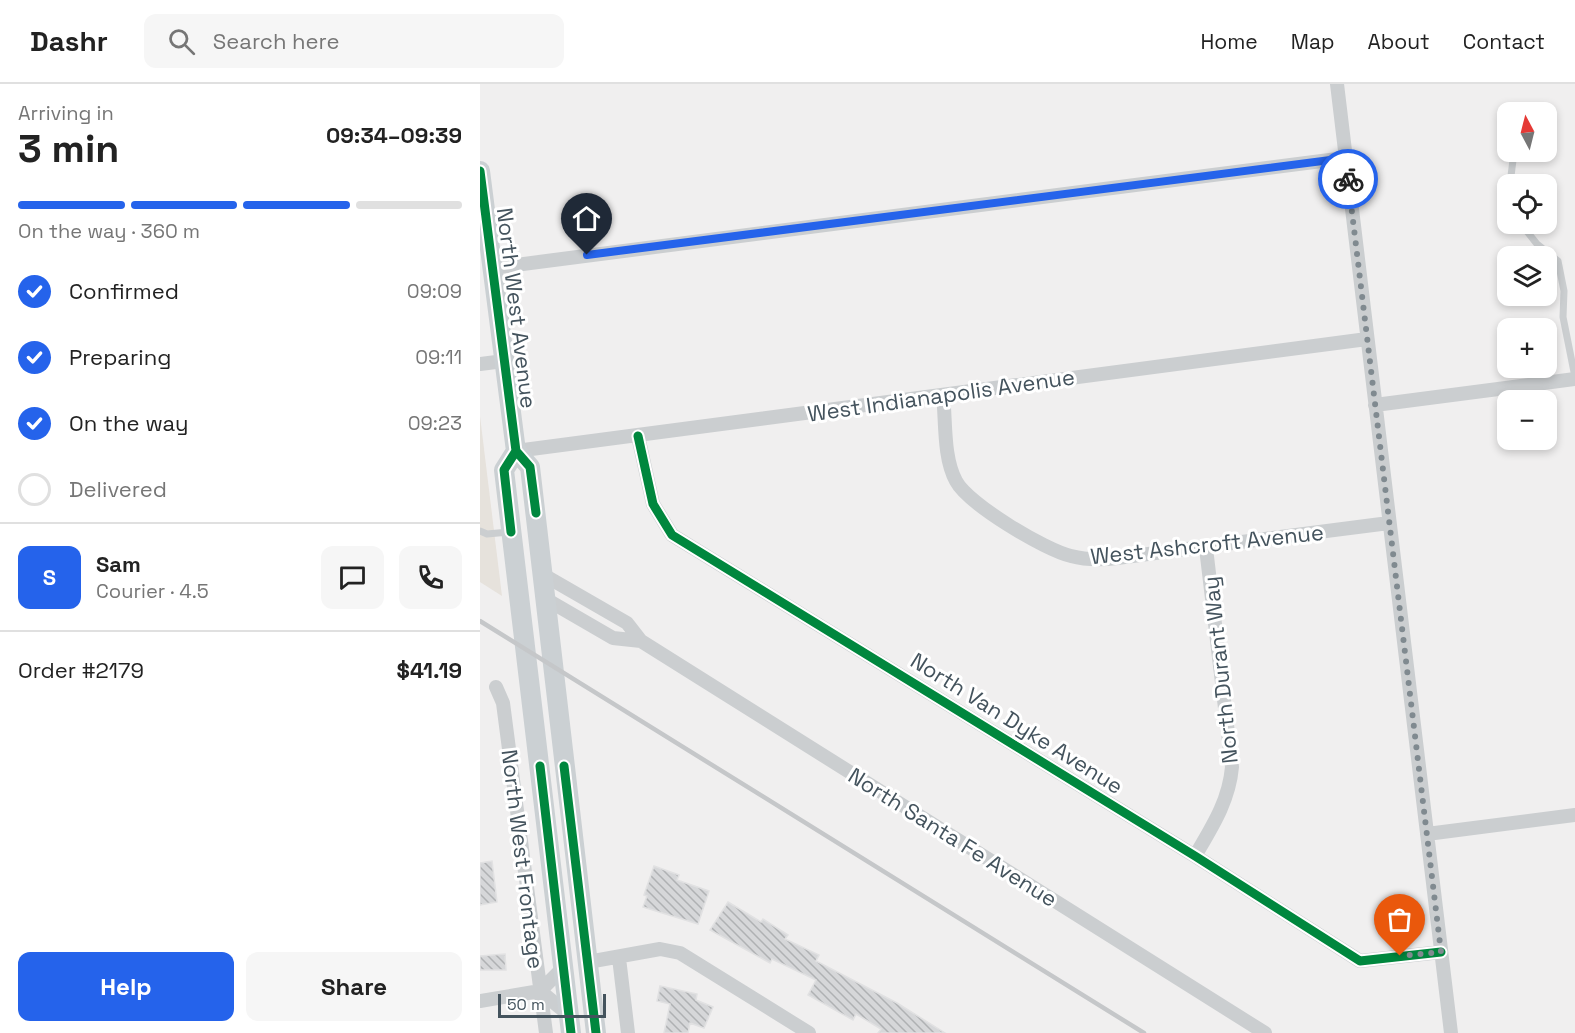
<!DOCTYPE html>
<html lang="en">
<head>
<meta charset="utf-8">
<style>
	body { margin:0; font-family:"Space Grotesk",sans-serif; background:#f6f6f6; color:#222; height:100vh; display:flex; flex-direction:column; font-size:22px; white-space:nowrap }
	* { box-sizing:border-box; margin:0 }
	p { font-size:20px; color:#767676 }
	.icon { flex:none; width:33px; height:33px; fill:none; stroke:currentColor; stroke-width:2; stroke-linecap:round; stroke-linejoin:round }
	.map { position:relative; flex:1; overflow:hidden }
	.sheet { display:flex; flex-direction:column; background:#fff; width:480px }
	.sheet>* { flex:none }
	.needle { width:39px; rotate:353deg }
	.controls { position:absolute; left:1017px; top:18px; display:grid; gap:12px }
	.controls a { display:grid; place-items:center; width:60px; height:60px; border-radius:12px; background:#fff; box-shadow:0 3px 9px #0003; font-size:30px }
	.scale { position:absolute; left:18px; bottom:15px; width:108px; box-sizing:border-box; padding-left:6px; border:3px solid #44535d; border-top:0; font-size:16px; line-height:21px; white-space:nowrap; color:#44535d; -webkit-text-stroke:4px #fff; paint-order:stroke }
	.pin { position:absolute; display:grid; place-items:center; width:51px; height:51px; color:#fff; margin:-62px -26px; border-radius:50% 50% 50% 0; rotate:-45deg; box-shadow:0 0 6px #0007 }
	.pin .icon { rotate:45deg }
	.courier { position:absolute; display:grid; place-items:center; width:60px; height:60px; margin:-30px; border:4px solid #2563eb; border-radius:50%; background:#fff; color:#222; box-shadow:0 2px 8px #0007 }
	.headline em { font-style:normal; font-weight:800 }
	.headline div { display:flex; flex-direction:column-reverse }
	.headline { display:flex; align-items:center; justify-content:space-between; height:102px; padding:0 18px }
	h1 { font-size:39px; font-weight:800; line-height:45px }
	.bar { display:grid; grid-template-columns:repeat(4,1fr); gap:9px 6px; align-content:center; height:72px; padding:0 18px }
	.bar i { height:8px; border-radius:4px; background:#e0e0e0 }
	.bar .on { background:#2563eb }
	.bar p { grid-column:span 4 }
	.line { display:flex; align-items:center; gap:15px; padding:0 18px; border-top:2px solid #e0e0e0 }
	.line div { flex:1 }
	.round { display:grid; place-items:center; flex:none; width:63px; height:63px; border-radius:12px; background:#f6f6f6 }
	ol { padding:0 18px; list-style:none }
	li { display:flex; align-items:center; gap:18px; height:66px }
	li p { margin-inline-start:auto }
	li .icon { padding:6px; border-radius:50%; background:#2563eb; color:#fff; stroke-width:4 }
	li:last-child { color:#767676 }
	li i { width:33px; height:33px; border:3px solid #e0e0e0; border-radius:50% }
	.action { display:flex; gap:12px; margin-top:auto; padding:12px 18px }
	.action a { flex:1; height:69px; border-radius:12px; background:#2563eb; color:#fff; font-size:24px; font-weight:800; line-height:69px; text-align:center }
	.action a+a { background:#f6f6f6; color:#222 }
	header { display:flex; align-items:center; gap:36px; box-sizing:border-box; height:84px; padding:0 30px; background:#fff; border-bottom:2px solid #e0e0e0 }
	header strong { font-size:28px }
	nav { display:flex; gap:33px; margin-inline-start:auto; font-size:21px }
	.search { width:420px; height:54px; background:#f6f6f6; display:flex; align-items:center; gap:15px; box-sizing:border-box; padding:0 21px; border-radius:12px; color:#767676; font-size:22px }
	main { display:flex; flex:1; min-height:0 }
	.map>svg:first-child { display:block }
</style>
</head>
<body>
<header>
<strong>Dashr</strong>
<div class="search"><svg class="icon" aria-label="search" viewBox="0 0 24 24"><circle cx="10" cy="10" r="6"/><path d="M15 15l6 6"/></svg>Search here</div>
<nav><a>Home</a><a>Map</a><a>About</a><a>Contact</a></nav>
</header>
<main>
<section class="sheet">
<div class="headline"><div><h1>3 min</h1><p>Arriving in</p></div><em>09:34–09:39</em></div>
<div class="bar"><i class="on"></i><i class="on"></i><i class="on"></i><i></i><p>On the way · 360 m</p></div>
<ol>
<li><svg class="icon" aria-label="check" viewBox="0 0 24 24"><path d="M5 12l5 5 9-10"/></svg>Confirmed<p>09:09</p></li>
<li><svg class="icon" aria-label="check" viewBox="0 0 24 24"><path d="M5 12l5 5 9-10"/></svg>Preparing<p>09:11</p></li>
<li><svg class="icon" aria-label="check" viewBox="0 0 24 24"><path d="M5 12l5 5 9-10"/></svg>On the way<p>09:23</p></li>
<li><i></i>Delivered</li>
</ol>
<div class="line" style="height:108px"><b class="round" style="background:#2563eb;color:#fff">S</b><div><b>Sam</b><p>Courier · 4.5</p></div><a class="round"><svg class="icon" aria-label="chat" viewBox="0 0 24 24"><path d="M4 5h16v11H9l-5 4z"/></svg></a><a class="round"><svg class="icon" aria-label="phone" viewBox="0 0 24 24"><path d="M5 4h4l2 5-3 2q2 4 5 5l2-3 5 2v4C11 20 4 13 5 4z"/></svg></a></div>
<div class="line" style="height:78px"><div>Order #2179</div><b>$41.19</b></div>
<div class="action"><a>Help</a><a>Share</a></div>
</section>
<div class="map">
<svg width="1095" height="949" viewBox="0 0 1095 949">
	<defs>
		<pattern id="building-back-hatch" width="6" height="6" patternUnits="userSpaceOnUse" patternTransform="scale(1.5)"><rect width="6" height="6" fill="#d6d7d9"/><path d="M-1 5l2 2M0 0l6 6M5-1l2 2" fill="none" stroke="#afb1b3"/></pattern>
	</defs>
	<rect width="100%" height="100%" fill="#f0efef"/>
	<!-- commercial -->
	<path fill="#e6e2dc" d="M0 332 22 512 0 498Z"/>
	<!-- building -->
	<path fill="url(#building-back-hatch)" stroke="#e1e1e2" stroke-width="1.5" d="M12 777 17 818 0 821V779Z
		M174 782 199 791 197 796 229 807 218 840 163 823 167 812 164 811Z
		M248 818 281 838 283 835 308 851 305 855 339 871 336 877 417 919 465 949H398L401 945 376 930 373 936 328 911 336 896 292 875 290 879 230 846Z
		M25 870 26 886H0V872Z
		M180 902 217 910 216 916 233 923 224 944 210 939 208 949H184L190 920 177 917Z"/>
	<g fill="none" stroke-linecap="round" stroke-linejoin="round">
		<!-- lane -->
		<path stroke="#cbced0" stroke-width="7" d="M1036 28V26
			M1030 100 1034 68
			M1041 140 1057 160 1078 177 1084 207 1083 233 1095 293
			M0 447 7 450 29 448"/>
		<!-- street -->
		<path stroke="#cbced0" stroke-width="14" d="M857 0 971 949
			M12 184 865 74
			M0 280 24 277
			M463 311C466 337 463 373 476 397 488 420 565 466 591 472 606 476 622 476 637 474L909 439
			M895 321 1095 295
			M158 352 173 420 192 451 715 772 880 877 961 868
			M36 367 887 255
			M62 490 147 539 161 557 785 949
			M64 514 133 554 161 557
			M16 603 23 619 66 949
			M947 750 1095 731
			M715 772C732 743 749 717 752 683L726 464
			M139 874 148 949
			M108 878 180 865 200 869 329 949
			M60 907 89 931
			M0 917 60 907 84 883"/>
		<!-- secondary -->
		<path stroke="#cbd0d3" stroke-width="20" d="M0 87 36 367 50 383 116 949
			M36 367 24 386 91 949"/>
		<!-- rail -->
		<path stroke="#c5c7c9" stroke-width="4.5" d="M0 537 664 949"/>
		<!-- cycleway casing -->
		<g stroke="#fff" stroke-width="13">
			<path id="cycleway" d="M0 87 36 367 50 383 56 429
				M158 352 173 420 192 451 715 772 880 877 961 868
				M31 448 24 386 36 367
				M60 682 91 949
				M84 682 116 949"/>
		</g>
		<!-- cycleway -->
		<use href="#cycleway" stroke="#00873e" stroke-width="9"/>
	</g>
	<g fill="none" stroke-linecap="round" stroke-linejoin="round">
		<!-- done -->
		<path stroke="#808a90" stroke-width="6" stroke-dasharray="0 10.8" d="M868 95 961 868 920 872"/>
		<!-- route -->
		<path stroke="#2563eb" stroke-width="8" d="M107 171 866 74 868 95"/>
	</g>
	<g text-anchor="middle" stroke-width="6" stroke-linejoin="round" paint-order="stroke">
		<!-- street labels -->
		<g font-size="22" fill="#44535d" stroke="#fff">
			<text transform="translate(37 224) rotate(83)" y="8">North West Avenue</text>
			<text transform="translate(461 311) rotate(-8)" y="8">West Indianapolis Avenue</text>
			<text transform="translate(727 460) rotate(-6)" y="8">West Ashcroft Avenue</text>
			<text transform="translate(740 586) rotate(-96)" y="8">North Durant Way</text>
			<text transform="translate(537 639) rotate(32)" y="8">North Van Dyke Avenue</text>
			<text transform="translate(473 753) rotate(32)" y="8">North Santa Fe Avenue</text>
			<text transform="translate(43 775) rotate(83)" y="8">North West Frontage</text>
		</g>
	</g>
</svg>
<div class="controls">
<a><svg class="needle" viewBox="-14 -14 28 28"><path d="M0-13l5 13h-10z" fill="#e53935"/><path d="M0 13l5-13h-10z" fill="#767676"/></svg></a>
<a><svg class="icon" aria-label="locate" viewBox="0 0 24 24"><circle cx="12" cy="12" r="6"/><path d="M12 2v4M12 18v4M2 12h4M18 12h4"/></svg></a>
<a><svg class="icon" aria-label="layers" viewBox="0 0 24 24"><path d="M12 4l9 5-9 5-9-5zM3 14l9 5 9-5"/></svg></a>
<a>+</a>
<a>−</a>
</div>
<div class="scale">50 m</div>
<div class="pin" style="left:920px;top:872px;background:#ea580c"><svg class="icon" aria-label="bag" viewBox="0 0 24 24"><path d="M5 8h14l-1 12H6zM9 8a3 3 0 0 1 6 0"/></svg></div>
<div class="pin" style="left:107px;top:171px;background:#1f2937"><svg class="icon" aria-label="home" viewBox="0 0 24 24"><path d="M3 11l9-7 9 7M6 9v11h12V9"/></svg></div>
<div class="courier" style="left:868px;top:95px"><svg class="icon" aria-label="bike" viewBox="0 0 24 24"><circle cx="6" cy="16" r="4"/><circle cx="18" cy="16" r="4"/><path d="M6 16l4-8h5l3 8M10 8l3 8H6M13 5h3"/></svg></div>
</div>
</main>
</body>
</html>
